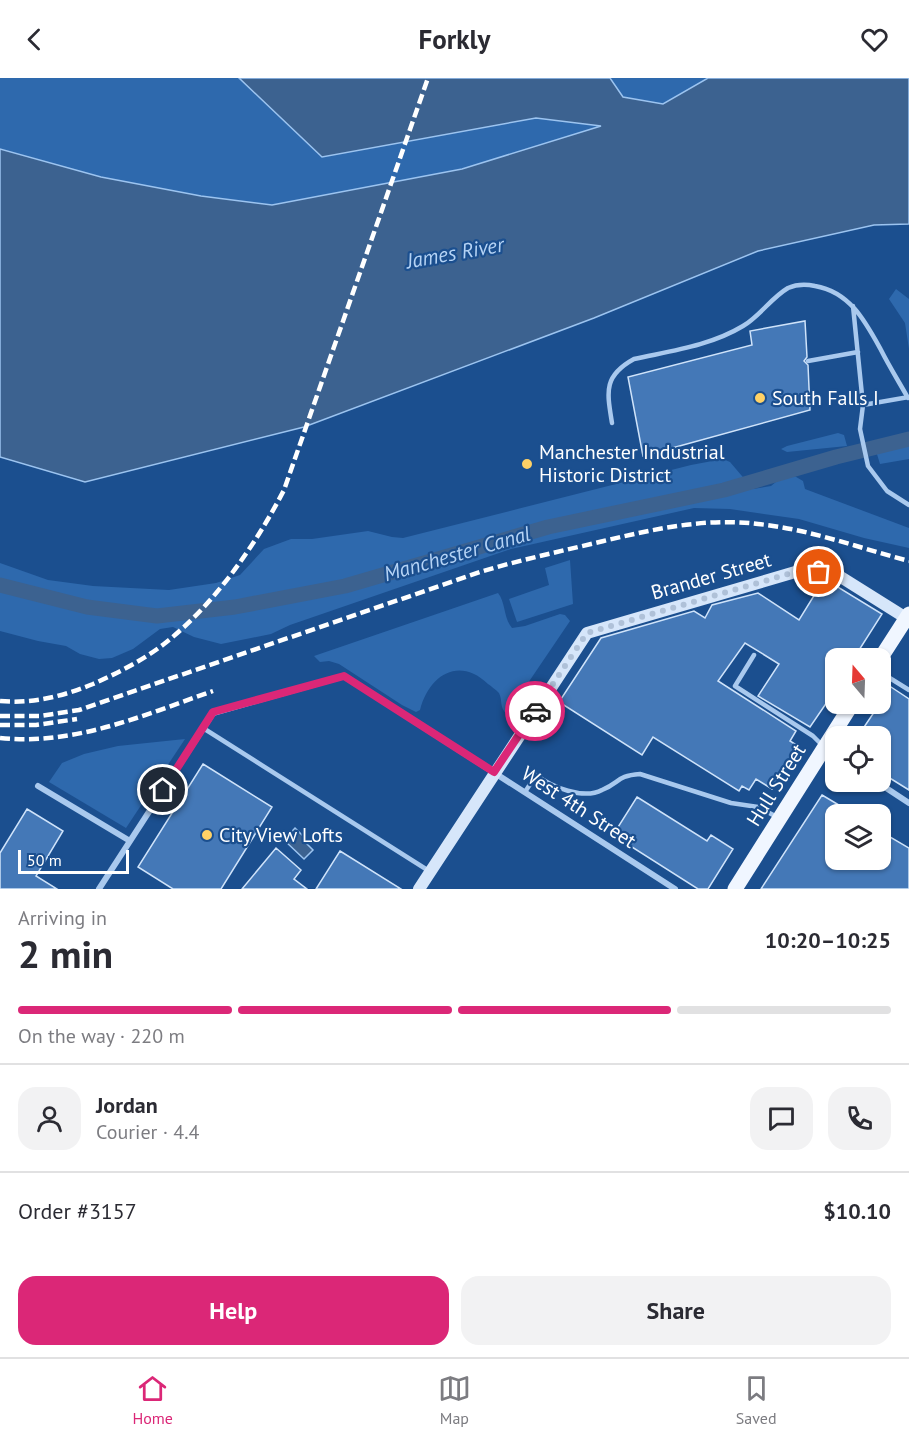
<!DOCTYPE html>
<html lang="en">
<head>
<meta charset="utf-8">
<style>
	body { margin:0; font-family:"PT Sans",sans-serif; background:#f2f2f3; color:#2b2b33; height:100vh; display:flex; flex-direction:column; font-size:22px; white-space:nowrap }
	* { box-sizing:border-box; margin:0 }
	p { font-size:20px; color:#7c7c81 }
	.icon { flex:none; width:33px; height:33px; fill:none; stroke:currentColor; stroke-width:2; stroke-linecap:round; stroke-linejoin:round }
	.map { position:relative; height:811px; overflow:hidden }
	.sheet { display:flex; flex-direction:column; background:#fff; flex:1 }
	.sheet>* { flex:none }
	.needle { width:39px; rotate:341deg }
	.buttons { position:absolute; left:825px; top:570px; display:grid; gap:12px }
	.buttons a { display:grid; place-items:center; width:66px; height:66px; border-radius:12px; background:#fff; box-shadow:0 2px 4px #0004; font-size:30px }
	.scale { position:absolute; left:18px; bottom:15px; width:111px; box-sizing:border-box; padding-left:6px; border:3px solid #fff; border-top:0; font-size:16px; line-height:21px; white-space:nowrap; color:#fff; -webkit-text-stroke:4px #1b4f8f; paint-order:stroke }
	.pin { position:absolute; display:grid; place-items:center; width:51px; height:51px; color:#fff; margin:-26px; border:3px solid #fff; border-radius:50%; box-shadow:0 2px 6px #0007 }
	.courier { position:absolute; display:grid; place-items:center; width:60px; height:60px; margin:-30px; border:4px solid #db2777; border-radius:50%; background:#fff; color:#222; box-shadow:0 2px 8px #0007 }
	.headline em { font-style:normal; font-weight:700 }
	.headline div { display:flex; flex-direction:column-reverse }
	.headline { display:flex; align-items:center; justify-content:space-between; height:102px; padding:0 18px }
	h1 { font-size:39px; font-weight:700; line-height:45px }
	.bar { display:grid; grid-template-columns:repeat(4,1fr); gap:9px 6px; align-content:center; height:72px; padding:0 18px }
	.bar i { height:8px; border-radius:4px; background:#e1e1e2 }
	.bar .active { background:#db2777 }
	.bar p { grid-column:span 4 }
	.line { display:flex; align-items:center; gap:15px; padding:0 18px; border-top:2px solid #e1e1e2 }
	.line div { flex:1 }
	.round { display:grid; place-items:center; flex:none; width:63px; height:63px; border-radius:18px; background:#f2f2f3 }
	.primary-button { display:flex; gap:12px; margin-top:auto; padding:12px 18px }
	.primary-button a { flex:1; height:69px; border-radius:18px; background:#db2777; color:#fff; font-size:24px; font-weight:700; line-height:69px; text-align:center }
	.primary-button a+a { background:#f2f2f3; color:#2b2b33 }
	header { display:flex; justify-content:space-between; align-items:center; height:78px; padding:0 18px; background:#fff; font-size:27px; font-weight:700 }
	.dock { display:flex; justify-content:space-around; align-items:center; height:84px; border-top:2px solid #e1e1e2; background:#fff; font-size:16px; color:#7c7c81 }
	.dock a { display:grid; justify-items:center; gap:3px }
	.dock .active { color:#db2777 }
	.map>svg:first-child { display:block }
</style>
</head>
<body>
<header><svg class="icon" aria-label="back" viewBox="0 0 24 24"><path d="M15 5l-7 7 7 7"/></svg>Forkly<svg class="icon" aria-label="heart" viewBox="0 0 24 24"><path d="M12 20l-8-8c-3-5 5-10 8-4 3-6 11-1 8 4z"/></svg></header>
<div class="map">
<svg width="909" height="811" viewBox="0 0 909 811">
	<rect width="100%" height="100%" fill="#1b4f8f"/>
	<!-- green -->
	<path fill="#2e69ad" d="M0 0H239L322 79 536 40 602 48 462 91 272 127 201 118 101 99 0 71Z
		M610 0H708L663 26 623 19Z
		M896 211 909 221V271L905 245 889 221Z
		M838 355 844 357 847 368 787 374 781 371 787 368Z
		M909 365V381L880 386 876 373Z
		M723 381 730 384 753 411 771 408 782 399 791 396 803 403 805 411 909 450V470L864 460 799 441 730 431 694 430 511 471 290 547 271 556 221 566 194 559 173 549 160 551 133 571 112 580 99 581 80 576 66 568 38 563 0 553V485L48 502 93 508 169 512 216 505 240 497 264 471 291 461H312L368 453 392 459 403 460 691 387Z
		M570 482 573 526 517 544 509 521 549 507 545 490Z
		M498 515C506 525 503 539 512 550L525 548 560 536 565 537 570 543 507 636C499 630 503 623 499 615 496 612 491 608 488 606 459 578 429 597 420 632L416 634 402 627 339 586 329 583 320 584 314 578Z
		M185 661 126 750 49 704 62 685 84 676 118 668Z"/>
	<!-- water -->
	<path fill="#3c6290" stroke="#9cc4f0" stroke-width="1.5" d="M239 0H610L623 19 663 26 708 0H909V146L874 147 758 173 594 240 304 349 85 404 0 379V71L101 99 201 118 272 127 462 91 601 48 536 40 322 79Z
		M295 750 309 764 307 766 313 772 304 781 284 762Z"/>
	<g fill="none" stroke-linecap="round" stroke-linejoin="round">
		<!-- canal -->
		<path stroke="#3c6290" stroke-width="15" d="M0 507 87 529 157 538 235 529 345 508 548 449 724 412 836 379 909 361"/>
	</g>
	<!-- building -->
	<path fill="#4478b7" stroke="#cfe3fa" stroke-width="1.5" d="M805 243 807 279 804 283 808 287 810 332 643 378 628 299 752 267 750 253Z
		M823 503H828L882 536 854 580H836V611L810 649 758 618 779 586 745 565 718 603 796 653 790 663 798 668 772 711 756 701 749 712 742 708 739 713 653 659 642 677 559 624 601 560 694 533 705 540 712 527 758 515 799 542Z
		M891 609 909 621V712L880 694V658H858Z
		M203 686 272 729 221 811H173L138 789Z
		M822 717 854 736H836V782H880V753L909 770V811H761Z
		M637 719 707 763 711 757 733 771 708 811H698L613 757Z
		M27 731 63 753 36 798 57 811H0V775Z
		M276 770 301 792 294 801 307 811H242Z
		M340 773 401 811H316Z"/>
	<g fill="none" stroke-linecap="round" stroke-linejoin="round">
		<!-- lane -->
		<path stroke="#a9c9ee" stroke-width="4.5" d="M853 228 863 327 860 351 868 388 887 413 909 427
			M808 283 858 274
			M863 327 909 319
			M612 345C607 314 603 298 634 281 670 273 710 268 743 248 760 238 771 220 788 210 797 206 806 206 815 208 850 214 865 243 881 272 889 288 899 304 908 320
			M754 577 735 608 813 658 822 667
			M880 594 909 612
			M203 650 429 793
			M525 714 536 697C552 709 583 722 602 712 621 704 616 698 640 696L731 725 758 729 777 739"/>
		<!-- street -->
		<path stroke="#a9c9ee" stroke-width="6" d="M825 670 836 677
			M877 704 909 725
			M38 708 130 763
			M99 811 213 635 344 598 675 811"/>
		<!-- secondary -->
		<path stroke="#d6e6fa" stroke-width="12" d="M419 811 587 555 802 492 836 496 906 540"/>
		<!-- primary -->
		<path stroke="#f0f6ff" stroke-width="15" d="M880 581 909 536
			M735 811 852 626"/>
		<!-- rail -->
		<path stroke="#fff" stroke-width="4.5" stroke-dasharray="10 4.5" stroke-linecap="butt" d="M0 623C32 626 64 618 93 606 118 595 143 582 164 566 214 527 255 468 284 412L428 0
			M0 638H40L79 632 480 494C516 483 553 475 591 466 646 453 701 439 758 446 809 451 859 470 909 483
			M0 647H36L77 641
			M0 660C74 668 144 637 213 613"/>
	</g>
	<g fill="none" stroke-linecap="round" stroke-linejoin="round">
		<!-- done -->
		<path stroke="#afc1d8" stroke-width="6" stroke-dasharray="0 10.8" d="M535 633 587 555 802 492 819 494"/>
		<!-- route -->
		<path stroke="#db2777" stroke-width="8" d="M163 712 213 634 344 598 494 694 535 633"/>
	</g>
	<!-- markers -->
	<g fill="#ffd166" stroke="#1b4f8f" stroke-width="2">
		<circle cx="760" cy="320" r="6"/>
		<circle cx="527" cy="386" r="6"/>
		<circle cx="207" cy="757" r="6"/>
	</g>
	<g text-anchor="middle" stroke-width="4.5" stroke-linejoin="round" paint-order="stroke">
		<!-- poi labels -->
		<g font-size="20" fill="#fff" stroke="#1b4f8f" text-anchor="start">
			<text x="772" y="327">South Falls I</text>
			<text x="539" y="381">Manchester Industrial<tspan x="539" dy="23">Historic District</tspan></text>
			<text x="219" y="764">City View Lofts</text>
		</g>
		<!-- street labels -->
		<g font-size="20" fill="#fff" stroke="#1b4f8f">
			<text transform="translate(711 498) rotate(-16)" y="7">Brander Street</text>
			<text transform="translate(776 707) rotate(-58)" y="7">Hull Street</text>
			<text transform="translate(579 729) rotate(33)" y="7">West 4th Street</text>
		</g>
		<!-- water labels -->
		<g font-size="21" font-style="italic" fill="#b5d3f5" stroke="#1b4f8f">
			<text transform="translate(455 175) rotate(-10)" y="7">James River</text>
			<text transform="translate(457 476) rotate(-16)" y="7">Manchester Canal</text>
		</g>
	</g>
</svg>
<div class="buttons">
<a><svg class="needle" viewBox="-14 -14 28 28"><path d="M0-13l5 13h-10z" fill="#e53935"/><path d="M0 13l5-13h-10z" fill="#7c7c81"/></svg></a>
<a><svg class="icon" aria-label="locate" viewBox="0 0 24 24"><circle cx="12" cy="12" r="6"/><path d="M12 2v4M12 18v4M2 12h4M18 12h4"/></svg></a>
<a><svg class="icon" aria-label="layers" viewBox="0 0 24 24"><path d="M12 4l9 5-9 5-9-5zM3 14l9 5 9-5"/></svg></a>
</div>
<div class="scale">50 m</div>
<div class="pin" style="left:819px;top:494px;background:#ea580c"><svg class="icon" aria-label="bag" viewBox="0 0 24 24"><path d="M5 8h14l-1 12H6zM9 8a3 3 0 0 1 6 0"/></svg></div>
<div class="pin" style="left:163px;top:712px;background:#1f2937"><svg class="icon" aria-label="home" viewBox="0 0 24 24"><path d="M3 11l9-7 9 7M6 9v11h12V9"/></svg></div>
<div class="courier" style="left:535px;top:633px"><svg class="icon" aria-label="car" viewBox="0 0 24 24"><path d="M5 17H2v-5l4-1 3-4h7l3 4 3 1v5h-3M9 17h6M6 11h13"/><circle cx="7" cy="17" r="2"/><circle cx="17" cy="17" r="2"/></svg></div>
</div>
<section class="sheet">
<div class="headline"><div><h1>2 min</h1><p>Arriving in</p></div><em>10:20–10:25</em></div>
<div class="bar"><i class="active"></i><i class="active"></i><i class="active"></i><i></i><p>On the way · 220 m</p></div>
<div class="line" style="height:108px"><a class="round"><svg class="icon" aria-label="person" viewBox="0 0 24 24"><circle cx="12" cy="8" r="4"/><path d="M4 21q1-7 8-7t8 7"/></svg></a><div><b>Jordan</b><p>Courier · 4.4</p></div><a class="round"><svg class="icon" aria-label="chat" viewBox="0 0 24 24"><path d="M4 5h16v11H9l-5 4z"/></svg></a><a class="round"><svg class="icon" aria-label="phone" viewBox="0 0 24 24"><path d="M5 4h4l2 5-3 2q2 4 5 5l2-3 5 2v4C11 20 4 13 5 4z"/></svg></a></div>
<div class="line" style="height:78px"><div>Order #3157</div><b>$10.10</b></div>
<div class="primary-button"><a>Help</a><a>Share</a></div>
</section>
<nav class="dock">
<a class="active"><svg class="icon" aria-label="home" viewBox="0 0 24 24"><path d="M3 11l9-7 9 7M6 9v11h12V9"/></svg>Home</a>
<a><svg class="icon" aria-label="map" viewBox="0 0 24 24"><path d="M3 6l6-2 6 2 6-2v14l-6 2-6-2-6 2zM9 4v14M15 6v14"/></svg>Map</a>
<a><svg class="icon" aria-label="saved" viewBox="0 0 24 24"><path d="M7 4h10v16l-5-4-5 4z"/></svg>Saved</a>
</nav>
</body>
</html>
